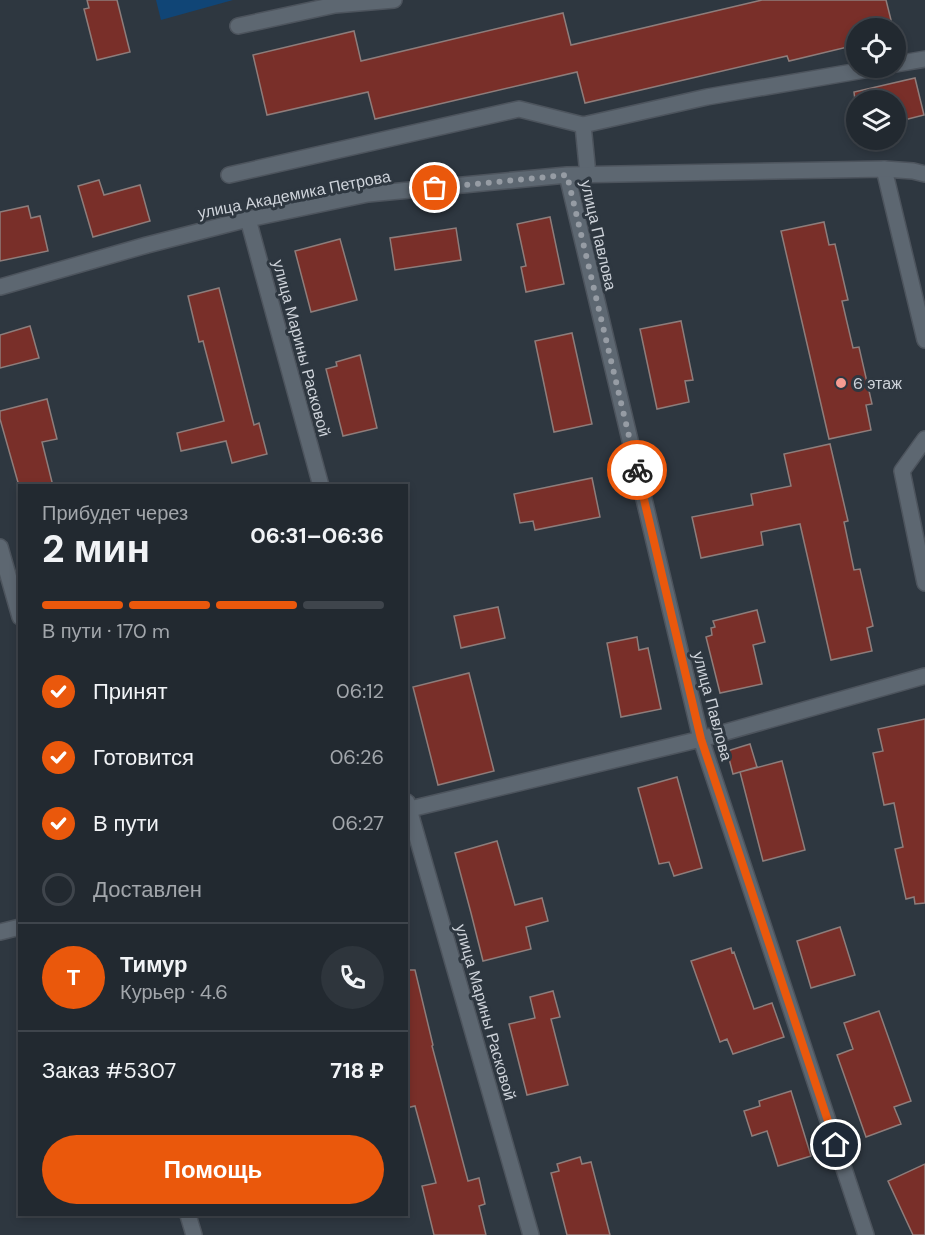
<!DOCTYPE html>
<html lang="ru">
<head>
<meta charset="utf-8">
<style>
	body { margin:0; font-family:"DM Sans",sans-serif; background:#2e353c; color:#f1f3f6; height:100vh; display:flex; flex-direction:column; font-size:22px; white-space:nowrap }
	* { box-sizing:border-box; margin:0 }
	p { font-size:20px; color:#a2a6ab }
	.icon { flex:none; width:33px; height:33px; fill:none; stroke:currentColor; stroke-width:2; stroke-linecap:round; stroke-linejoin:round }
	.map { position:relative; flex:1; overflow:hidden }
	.panel { position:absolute; left:18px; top:484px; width:390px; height:732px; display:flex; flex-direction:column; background:#222930; border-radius:0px; box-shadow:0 3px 9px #0003,0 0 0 2px #3f454c }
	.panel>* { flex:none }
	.controls { position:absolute; left:846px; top:18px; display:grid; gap:12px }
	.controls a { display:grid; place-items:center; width:60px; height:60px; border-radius:50%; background:#222930; box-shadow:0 3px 9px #0003,0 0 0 2px #3f454c; font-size:30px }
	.pin { position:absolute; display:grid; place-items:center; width:51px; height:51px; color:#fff; margin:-26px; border:3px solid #fff; border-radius:50%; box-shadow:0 2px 6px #0007 }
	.courier { position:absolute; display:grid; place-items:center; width:60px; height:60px; margin:-30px; border:4px solid #ea580c; border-radius:50%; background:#fff; color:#222; box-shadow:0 2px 8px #0007 }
	.head em { font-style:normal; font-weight:700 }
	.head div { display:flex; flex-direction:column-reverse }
	.head { display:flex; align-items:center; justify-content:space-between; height:102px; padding:0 24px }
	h1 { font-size:39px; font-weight:700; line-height:45px }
	.bar { display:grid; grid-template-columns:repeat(4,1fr); gap:9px 6px; align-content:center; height:72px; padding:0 24px }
	.bar i { height:8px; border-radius:4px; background:#3f454c }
	.bar .active { background:#ea580c }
	.bar p { grid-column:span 4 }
	.line { display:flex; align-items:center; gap:15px; padding:0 24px; border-top:2px solid #3f454c }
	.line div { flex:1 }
	.round { display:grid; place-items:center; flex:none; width:63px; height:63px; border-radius:32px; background:#2e353c }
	ol { padding:0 24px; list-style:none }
	li { display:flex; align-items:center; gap:18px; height:66px }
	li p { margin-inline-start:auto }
	li .icon { padding:6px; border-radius:50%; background:#ea580c; color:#fff; stroke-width:4 }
	li:last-child { color:#a2a6ab }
	li i { width:33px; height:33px; border:3px solid #3f454c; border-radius:50% }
	.button { display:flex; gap:12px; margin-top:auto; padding:12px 24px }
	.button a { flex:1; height:69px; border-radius:36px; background:#ea580c; color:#fff; font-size:24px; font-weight:700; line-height:69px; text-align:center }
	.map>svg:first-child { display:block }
</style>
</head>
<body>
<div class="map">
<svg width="925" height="1235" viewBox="0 0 925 1235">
	<rect width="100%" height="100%" fill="#2e3740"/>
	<!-- green -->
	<path fill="#104576" d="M156 0H233L161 20Z"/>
	<!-- building -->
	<path fill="#792f29" stroke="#8e7d7b" stroke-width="1.5" d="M87 0H117L130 52 97 60 84 9 89 8Z
		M762 0H886L893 28H856V45L789 61 787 56 585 103 577 72 375 119 368 92 267 115 253 55 354 31 361 61 563 13 571 45Z
		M915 78 924 115 896 122V100H855L854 92Z
		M99 180 104 195 140 185 150 221 93 237 78 186Z
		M28 206 31 218 40 216 48 251 0 261V212Z
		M550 217 564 284 526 292 521 267 526 266 517 224Z
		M824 222 829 245 835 244 848 300 842 301 853 348 859 347 872 404 866 405 871 430 829 439 781 231Z
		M456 228 461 260 395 270 390 238Z
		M340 239 357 300 311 312 295 251Z
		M219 288 254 425 259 423 267 454 232 463 226 441 181 451 177 433 224 421 203 341 199 342 188 296Z
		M681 321 693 380 685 381 689 402 657 409 640 329Z
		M30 326 39 358 0 368V335Z
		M572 333 592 424 554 432 535 341Z
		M360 355 377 428 343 436 326 369 337 366 336 362Z
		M47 399 57 439 42 442 53 486H19L0 419V411Z
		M830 444 848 521 844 522 854 570 860 569 873 626 867 628 872 651 831 660 800 524 761 532 763 545 701 558 692 517 753 505 751 494 791 486 784 454Z
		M592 478 600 517 535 530 533 521 520 523 514 494Z
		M498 607 505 638 461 648 454 616Z
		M757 610 765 642 753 645 762 684 720 693 706 637 712 635 711 628 715 627 713 621Z
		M637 637 639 650 648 648 661 709 621 717 607 643Z
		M469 673 494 771 438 785 413 687Z
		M925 719V903L915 904 914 897 906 899 895 849 903 847 894 803 884 805 873 753 883 751 878 729Z
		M750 744 757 767 740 772 782 761 805 850 763 861 740 772 733 774 727 751Z
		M677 777 702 868 674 876 669 862 659 864 638 788Z
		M497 841 515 905 542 898 548 921 526 927 531 949 483 961 471 913 455 853Z
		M840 927 855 975 811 988 797 941Z
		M731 948 732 953 734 952 754 1009 772 1003 784 1037 733 1054 727 1039 720 1042 691 961Z
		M406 970H415L433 1045 432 1046 468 1181 479 1178 485 1204 479 1206 486 1235H434L422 1186 436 1183 415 1106 406 1108Z
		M553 991 560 1017 551 1019 568 1085 527 1095 509 1024 535 1018 530 997Z
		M879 1011 911 1101 894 1107 901 1124 866 1137 837 1055 853 1049 844 1023Z
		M791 1091 811 1156 778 1166 767 1131 752 1136 744 1111 760 1106 759 1101Z
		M580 1157 582 1164 591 1162 610 1235H567L551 1173 559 1171 557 1164Z
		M925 1164V1235H913L888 1181Z"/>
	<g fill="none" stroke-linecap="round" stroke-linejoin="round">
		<!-- service casing -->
		<g stroke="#4d545d" stroke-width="18">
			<path id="service" d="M238 26 335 5 394 0
				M896 64 925 59
				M884 169 925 340
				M229 175 519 109 583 125
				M588 175 583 125 707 97 876 68
				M925 439 902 471 925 583"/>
		</g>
		<!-- minor casing -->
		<g stroke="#4d545d" stroke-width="18">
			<path id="minor" d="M567 175 701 739 866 1235
				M248 219 321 486
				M0 287 147 245 248 219 368 194 567 175 884 169 913 171 925 174
				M0 547 20 617
				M407 802 531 1235
				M406 810 701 739 925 676
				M0 932 20 927
				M188 1215 194 1235"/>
		</g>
		<!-- service -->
		<use href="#service" stroke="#5d6771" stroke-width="15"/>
		<!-- minor -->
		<use href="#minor" stroke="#5d6771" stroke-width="15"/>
	</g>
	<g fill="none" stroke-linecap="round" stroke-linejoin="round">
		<!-- done -->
		<path stroke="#969ca4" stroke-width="6" stroke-dasharray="0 10.8" d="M435 188 567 175 637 470"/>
		<!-- route -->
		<path stroke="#ea580c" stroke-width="8" d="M637 470 701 739 836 1145"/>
	</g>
	<!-- markers -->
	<circle fill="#f59c92" stroke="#2e3740" stroke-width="2" cx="841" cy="383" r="6"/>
	<g text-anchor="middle" stroke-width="6" stroke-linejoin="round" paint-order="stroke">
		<!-- street labels -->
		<g font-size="16" fill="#ced3da" stroke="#2e3740">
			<text transform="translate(294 194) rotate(-11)" y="6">улица Академика Петрова</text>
			<text transform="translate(599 235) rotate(77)" y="6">улица Павлова</text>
			<text transform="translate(302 348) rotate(75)" y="6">улица Марины Расковой</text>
			<text transform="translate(713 706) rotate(75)" y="6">улица Павлова</text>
			<text transform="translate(486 1012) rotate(74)" y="6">улица Марины Расковой</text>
		</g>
		<!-- poi labels -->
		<g font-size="16" fill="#ced3da" stroke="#2e3740" text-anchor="start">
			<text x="853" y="389">6 этаж</text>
		</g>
	</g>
</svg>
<div class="controls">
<a><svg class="icon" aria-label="locate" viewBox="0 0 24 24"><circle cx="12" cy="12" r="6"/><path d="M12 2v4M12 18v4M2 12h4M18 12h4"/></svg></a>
<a><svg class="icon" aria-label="layers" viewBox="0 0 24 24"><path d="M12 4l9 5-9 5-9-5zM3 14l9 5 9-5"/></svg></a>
</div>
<div class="pin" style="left:435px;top:188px;background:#ea580c"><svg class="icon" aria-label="bag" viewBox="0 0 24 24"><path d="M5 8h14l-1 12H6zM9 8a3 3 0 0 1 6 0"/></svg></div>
<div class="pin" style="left:836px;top:1145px;background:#1f2937"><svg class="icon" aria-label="home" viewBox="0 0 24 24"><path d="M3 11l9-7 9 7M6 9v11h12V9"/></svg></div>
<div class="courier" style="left:637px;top:470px"><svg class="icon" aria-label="bike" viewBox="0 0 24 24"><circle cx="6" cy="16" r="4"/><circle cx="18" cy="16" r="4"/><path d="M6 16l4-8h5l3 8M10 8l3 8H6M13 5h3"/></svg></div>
<section class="panel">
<div class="head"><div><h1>2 мин</h1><p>Прибудет через</p></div><em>06:31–06:36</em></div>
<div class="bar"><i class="active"></i><i class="active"></i><i class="active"></i><i></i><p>В пути · 170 m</p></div>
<ol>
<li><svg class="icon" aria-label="check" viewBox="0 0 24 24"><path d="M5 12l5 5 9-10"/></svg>Принят<p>06:12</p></li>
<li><svg class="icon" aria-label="check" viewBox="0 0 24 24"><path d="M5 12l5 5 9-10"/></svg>Готовится<p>06:26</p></li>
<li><svg class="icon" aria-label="check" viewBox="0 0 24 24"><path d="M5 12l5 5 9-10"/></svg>В пути<p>06:27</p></li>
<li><i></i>Доставлен</li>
</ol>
<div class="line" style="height:108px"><b class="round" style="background:#ea580c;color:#fff">Т</b><div><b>Тимур</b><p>Курьер · 4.6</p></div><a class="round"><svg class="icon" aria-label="phone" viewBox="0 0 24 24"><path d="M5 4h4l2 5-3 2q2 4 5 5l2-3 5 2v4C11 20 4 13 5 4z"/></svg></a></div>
<div class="line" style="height:78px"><div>Заказ #5307</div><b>718 ₽</b></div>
<div class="button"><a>Помощь</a></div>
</section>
</div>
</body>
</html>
